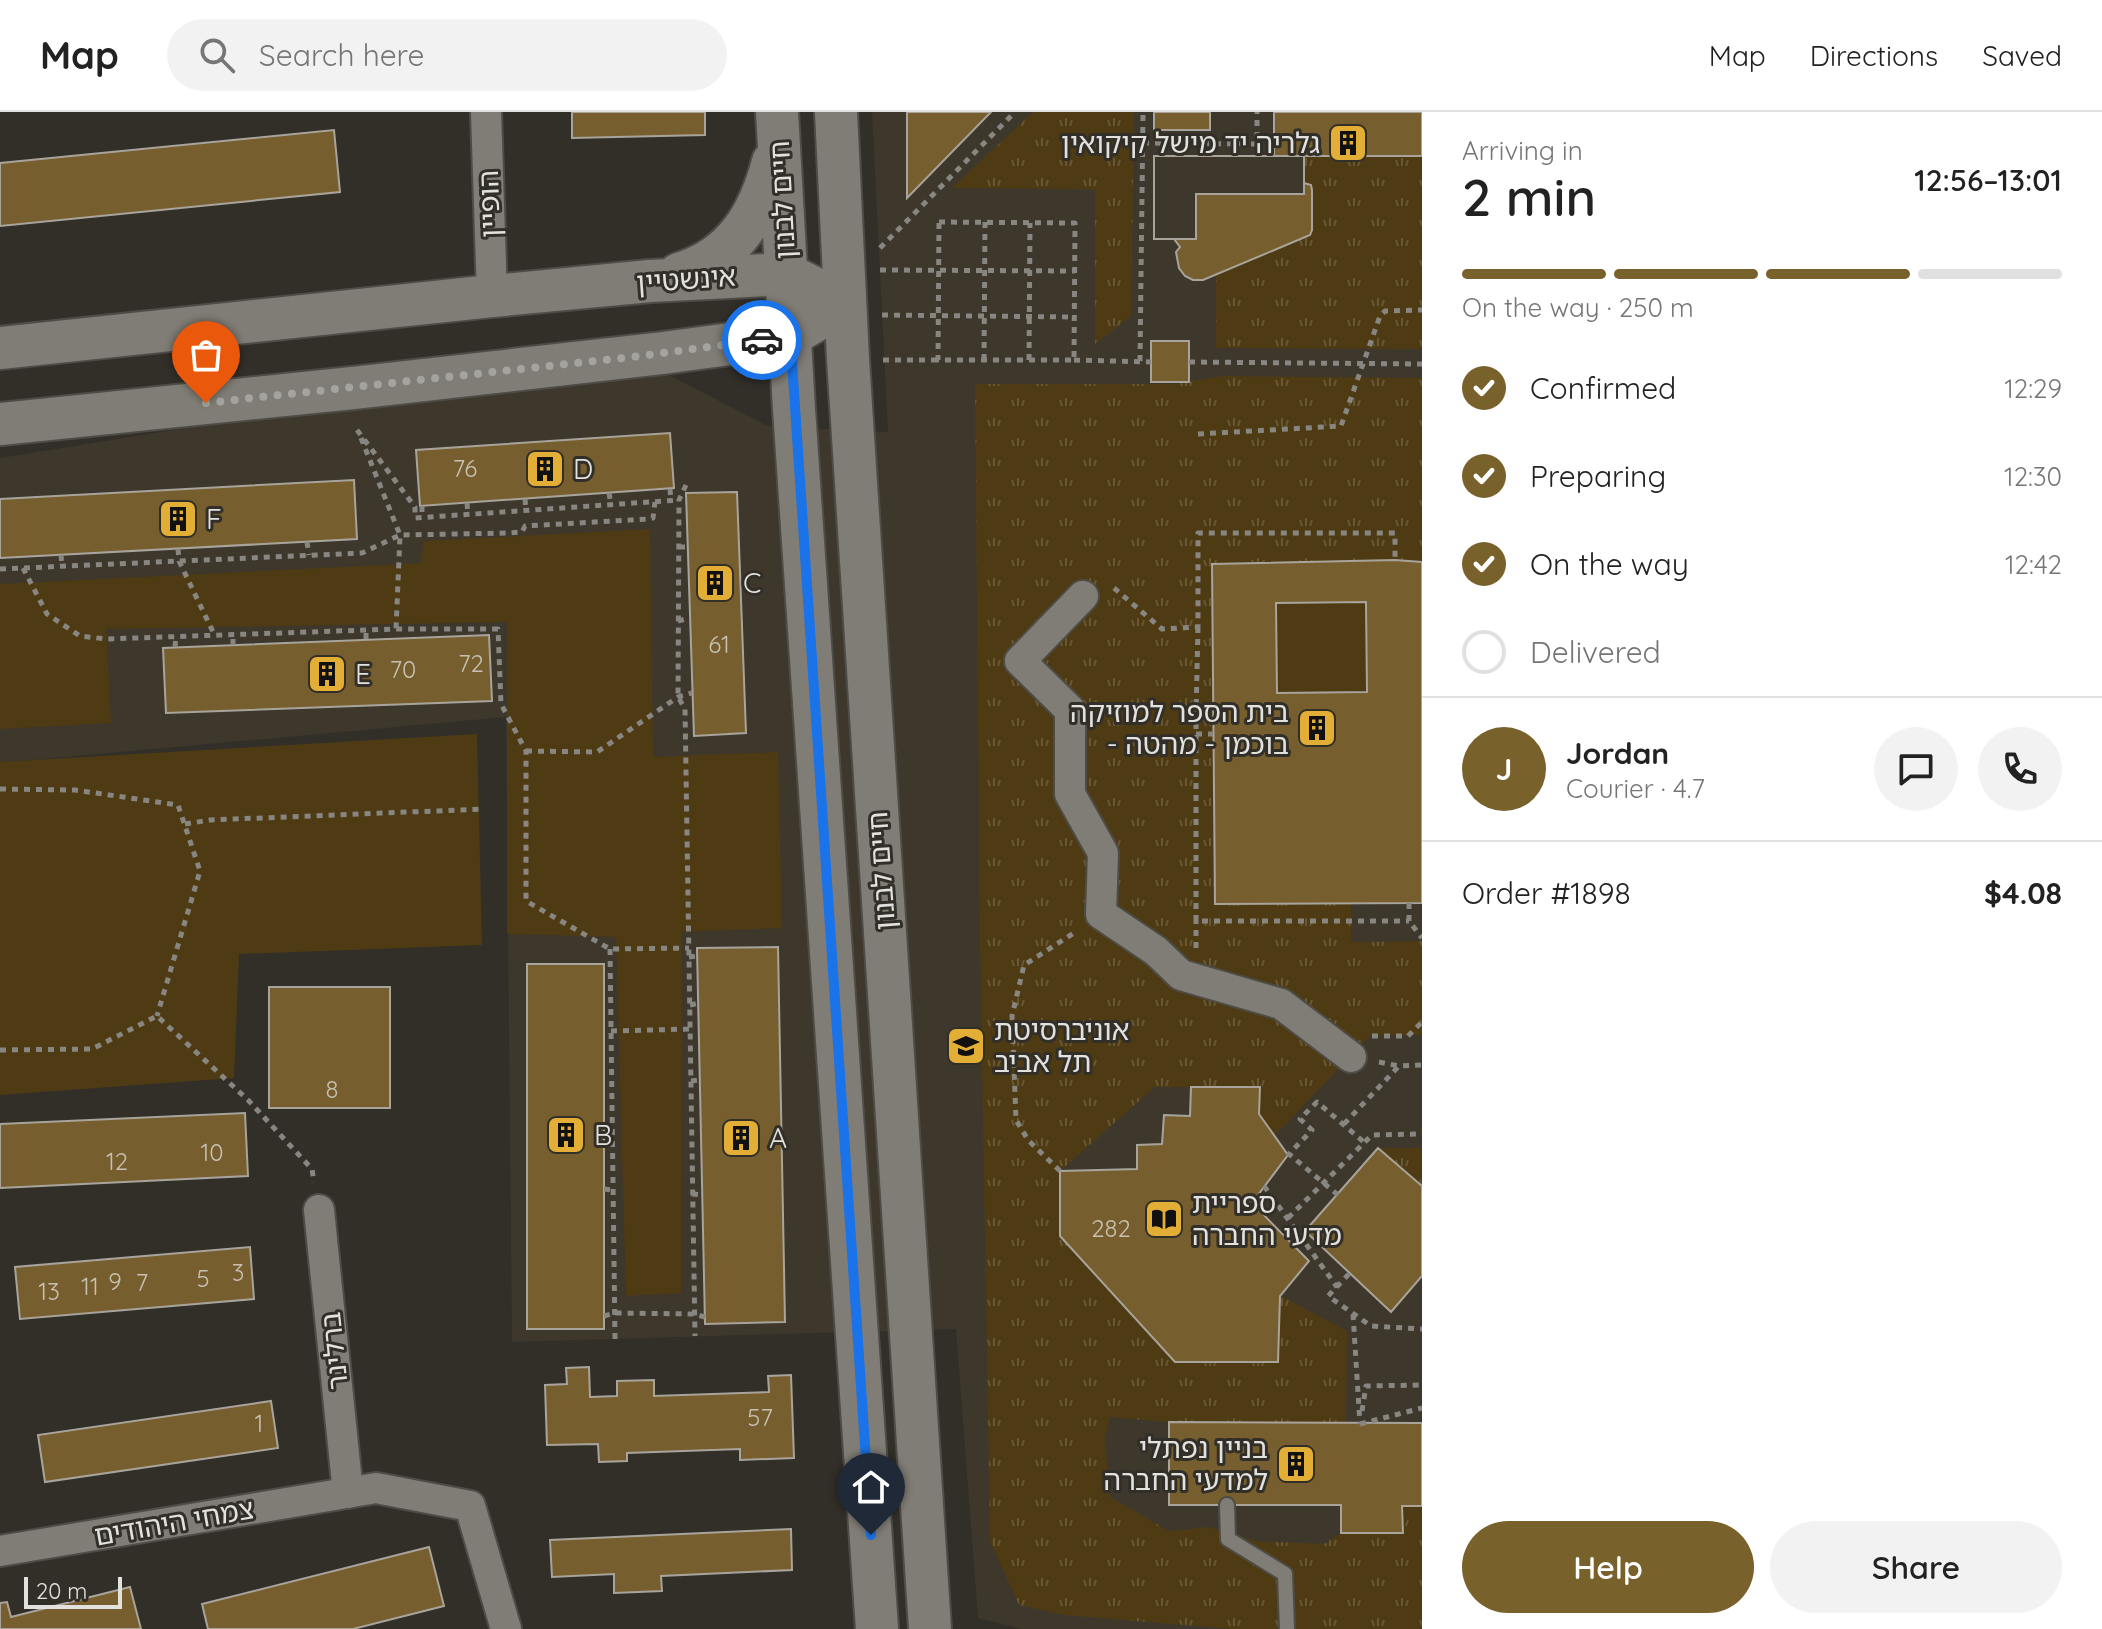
<!DOCTYPE html>
<html lang="en">
<head>
<meta charset="utf-8">
<style>
	body { margin:0; font-family:Quicksand,"Noto Sans Hebrew",sans-serif; background:#f2f2f2; color:#222; height:100vh; display:flex; flex-direction:column; font-size:30px; white-space:nowrap }
	* { box-sizing:border-box; margin:0 }
	p { font-size:26px; color:#767676 }
	.icon { flex:none; width:44px; height:44px; fill:none; stroke:currentColor; stroke-width:2; stroke-linecap:round; stroke-linejoin:round }
	.map { position:relative; flex:1; overflow:hidden }
	.panel { display:flex; flex-direction:column; background:#fff; width:680px }
	.panel>* { flex:none }
	.scale { position:absolute; left:24px; bottom:20px; width:98px; box-sizing:border-box; padding-left:8px; border:4px solid #e3e1dd; border-top:0; font-size:22px; line-height:28px; white-space:nowrap; color:#e3e1dd; -webkit-text-stroke:6px #322f29; paint-order:stroke }
	.pin { position:absolute; display:grid; place-items:center; width:68px; height:68px; color:#fff; margin:-82px -34px; border-radius:50% 50% 50% 0; rotate:-45deg; box-shadow:0 0 8px #0007 }
	.pin .icon { rotate:45deg }
	.courier { position:absolute; display:grid; place-items:center; width:80px; height:80px; margin:-40px; border:6px solid #1a73e8; border-radius:50%; background:#fff; color:#222; box-shadow:0 2px 10px #0007 }
	.head em { font-style:normal; font-weight:600 }
	.head div { display:flex; flex-direction:column-reverse }
	.head { display:flex; align-items:center; justify-content:space-between; height:136px; padding:0 40px }
	h1 { font-size:52px; font-weight:600; line-height:60px }
	.bar { display:grid; grid-template-columns:repeat(4,1fr); gap:12px 8px; align-content:center; height:96px; padding:0 40px }
	.bar i { height:10px; border-radius:6px; background:#e0e0e0 }
	.bar .on { background:#79612b }
	.bar p { grid-column:span 4 }
	.line { display:flex; align-items:center; gap:20px; padding:0 40px; border-top:2px solid #e0e0e0 }
	.line div { flex:1 }
	.round { display:grid; place-items:center; flex:none; width:84px; height:84px; border-radius:42px; background:#f2f2f2 }
	ol { padding:0 40px; list-style:none }
	li { display:flex; align-items:center; gap:24px; height:88px }
	li p { margin-inline-start:auto }
	li .icon { padding:8px; border-radius:50%; background:#79612b; color:#fff; stroke-width:4 }
	li:last-child { color:#767676 }
	li i { width:44px; height:44px; border:4px solid #e0e0e0; border-radius:50% }
	.button { display:flex; gap:16px; margin-top:auto; padding:16px 40px }
	.button a { flex:1; height:92px; border-radius:48px; background:#79612b; color:#fff; font-size:32px; font-weight:600; line-height:92px; text-align:center }
	.button a+a { background:#f2f2f2; color:#222 }
	header { display:flex; align-items:center; gap:48px; box-sizing:border-box; height:112px; padding:0 40px; background:#fff; border-bottom:2px solid #e0e0e0 }
	header strong { font-size:38px }
	nav { display:flex; gap:44px; margin-inline-start:auto; font-size:28px }
	.search { width:560px; height:72px; background:#f2f2f2; display:flex; align-items:center; gap:20px; box-sizing:border-box; padding:0 28px; border-radius:44px; color:#767676; font-size:30px }
	main { display:flex; flex:1; min-height:0 }
	.map>svg:first-child { display:block }
</style>
</head>
<body>
<header>
<strong>Map</strong>
<div class="search"><svg class="icon" aria-label="search" viewBox="0 0 24 24"><circle cx="10" cy="10" r="6"/><path d="M15 15l6 6"/></svg>Search here</div>
<nav><a>Map</a><a>Directions</a><a>Saved</a></nav>
</header>
<main>
<div class="map">
<svg width="1422" height="1517" viewBox="0 0 1422 1517">
	<defs>
		<pattern id="grass-tufts" width="24" height="20" patternUnits="userSpaceOnUse" patternTransform="scale(2)"><rect width="24" height="20" fill="#4e3b13"/><path d="M3 7l-1-3M5 7V3M7 7l1-3M15 17l-1-3M17 17v-4M19 17l1-3" fill="none" stroke="#675735"/></pattern>
	</defs>
	<rect width="100%" height="100%" fill="#322f29"/>
	<!-- built -->
	<path fill="#3d372c" d="M872 0H1422V1517H1022L978 1506 956 1217 512 1230 506 605 0 651V346L414 279 661 259 768 314 888 320Z"/>
	<!-- grass -->
	<path fill="url(#grass-tufts)" d="M1033 0H1134L1131 204 1095 232V77L952 76Z
		M1304 44H1422V237L1216 236V162L1310 123V73L1304 71Z
		M1223 264 1422 266V450L1212 453 1215 792H1351V830L1422 829V923L1370 924 1274 1024 1259 1003 1260 975H1155L1060 1059V1124L1175 1249 1278 1250 1281 1184 1347 1219 1346 1312 1169 1310 1110 1305 1105 1327 1110 1385 1169 1419 1208 1415 1255 1429 1324 1432 1341 1421 1403 1422 1402 1394H1422V1517H1232L1063 1503 1019 1493 990 1429 980 826 975 272H1177Z
		M1378 1036H1422V1074Z"/>
	<!-- green -->
	<path fill="#4e3b13" d="M650 417 653 645 778 640 782 816 682 820 681 1181 626 1184 616 825 507 822V510L106 517 111 611 0 617V472L421 451 424 429Z
		M1366 490 1367 580 1277 581 1276 491Z
		M477 622 482 833 239 842 234 966 0 983V650Z"/>
	<!-- building -->
	<path fill="#765e2e" stroke="#a8a49c" stroke-width="2" fill-rule="evenodd" d="M572 0H705V23L572 26Z
		M907 0H991L907 86Z
		M1154 0H1210V18H1154Z
		M1274 0H1422V44H1274Z
		M334 18 340 80 0 114V51Z
		M1154 44H1304V82H1196V127H1154Z
		M1154 44H1304V71L1311 73 1312 78V118L1310 123 1203 168H1193L1185 164 1179 156 1176 140 1180 135 1174 127H1154Z
		M1151 229H1189V270H1151Z
		M670 321 674 376 420 394 416 338Z
		M354 368 357 427 0 446V387Z
		M737 380 746 621 694 624 686 381Z
		M1395 448 1422 450V791L1215 792 1212 452ZM1366 490 1367 580 1277 581 1276 491Z
		M489 523 492 589 166 601 163 536Z
		M778 835 785 1210 705 1212 697 836Z
		M527 852H604V1217H527Z
		M269 875H390V996H269Z
		M1191 975H1260L1259 1002 1288 1043 1252 1091 1309 1149 1280 1184 1278 1250H1175L1060 1124V1059L1137 1057V1033L1162 1032 1164 1003 1190 1004Z
		M245 1001 248 1064 0 1076V1012Z
		M1378 1036 1422 1074V1164L1391 1200 1305 1119Z
		M250 1135 254 1187 20 1207 15 1155Z
		M589 1255 590 1285 617 1284V1269L654 1268V1284L769 1280 768 1264 791 1263 794 1346 740 1348V1337L627 1341V1349L599 1350 598 1332 547 1333 545 1273 567 1272 566 1256Z
		M271 1289 278 1336 45 1370 38 1323Z
		M1169 1310 1422 1311V1394H1402L1403 1421H1341V1393H1169Z
		M791 1417 792 1458 661 1464 662 1479 614 1481V1462L552 1465 550 1428Z
		M429 1435 444 1494 353 1517H208L202 1492Z
		M130 1475 141 1517H0V1491L7 1490 11 1505Z"/>
	<g fill="none" stroke-linecap="round" stroke-linejoin="round">
		<!-- lane casing -->
		<g stroke="#4e4c47" stroke-width="18">
			<path id="lane" d="M1227 1393 1228 1427 1285 1462 1287 1517"/>
		</g>
		<!-- street casing -->
		<g stroke="#4e4c47" stroke-width="34">
			<path id="street" d="M486 0 492 184
				M1083 484 1020 549 1070 598V682L1103 741 1101 802 1156 839 1181 863 1281 892 1351 945
				M319 1098 348 1381
				M0 1439 376 1376 470 1394 506 1517"/>
		</g>
		<!-- secondary casing -->
		<g stroke="#4e4c47" stroke-width="46">
			<path id="secondary" d="M777 0 794 297 877 1517
				M836 0 848 247 930 1517
				M679 162C734 146 759 103 773 50
				M0 236 492 184 650 169 786 162 812 175
				M0 312 353 276 663 241 789 224 813 210"/>
		</g>
		<!-- path -->
		<path stroke="#888681" stroke-width="5" stroke-dasharray="6 6" stroke-linecap="butt" d="M1143 31 1257 32V0
			M939 110 1075 111 1074 248H938Z
			M880 136 1015 0
			M880 158 1075 159
			M882 203 1074 205
			M883 248H938
			M984 248 985 110
			M1029 248 1030 111
			M1074 248 1151 250
			M1140 249 1143 0
			M1189 250 1422 252
			M357 318 415 395V406L679 388
			M1198 322 1341 314 1380 204 1385 199 1422 198
			M361 326 400 423 396 517
			M686 373 679 388 678 585 685 597 695 1224
			M670 377 671 389
			M609 381 611 393
			M525 387 526 399
			M467 391 468 402
			M422 394V405
			M307 430 309 443
			M679 435H688
			M178 437 179 449 215 524
			M61 443 62 454
			M23 456 47 502 80 524 106 527 396 517H498L501 592 526 639V789L610 837 689 836
			M0 457 362 441 400 423 509 421 522 420 525 414 648 407 653 406 655 390
			M1114 476 1162 517 1198 515V421H1395V448
			M678 509 690 506
			M1198 515 1196 602V809H1409
			M366 527V518
			M233 533V523
			M175 535 176 525
			M1196 622H1213
			M526 639 597 640 678 585 692 581
			M0 677 75 678 178 693 200 759 157 904
			M185 712 210 708 484 697
			M1409 791V809L1422 826
			M1196 836V809
			M610 837 615 1227
			M689 845 698 844
			M690 893 699 891
			M611 919 690 917
			M1372 924H1408L1422 910
			M0 938 92 937 157 904 248 988 312 1057 314 1070
			M1379 950 1399 954
			M691 969 700 968
			M1344 1012 1399 954 1422 953
			M1060 1059 1028 1028 1016 1008 1012 904 1024 853 1077 819
			M1264 1074 1337 1175
			M604 1077 613 1078
			M692 1082 702 1083
			M1338 1083 1289 1042 1312 1018 1300 1007 1317 990 1365 1031
			M1288 1106 1372 1023 1422 1022
			M1349 1162 1328 1184 1371 1214 1422 1217
			M1353 1202 1360 1312
			M604 1204 615 1201 694 1202 705 1205
			M1362 1299 1366 1274 1422 1273
			M1360 1312 1422 1296"/>
		<!-- lane -->
		<use href="#lane" stroke="#807d76" stroke-width="14"/>
		<!-- street -->
		<use href="#street" stroke="#807d76" stroke-width="30"/>
		<!-- secondary -->
		<use href="#secondary" stroke="#807d76" stroke-width="42"/>
	</g>
	<g fill="none" stroke-linecap="round" stroke-linejoin="round">
		<!-- done -->
		<path stroke="#a5a39e" stroke-width="8" stroke-dasharray="0 14.4" d="M206 291 632 245 762 228"/>
		<!-- route -->
		<path stroke="#1a73e8" stroke-width="10" d="M762 228 789 224 792 250 871 1423"/>
	</g>
	<!-- icons -->
	<defs>
		<g id="building-square" transform="scale(2)"><rect x="-9" y="-9" width="18" height="18" rx="4" fill="#e3ae35" stroke="#322f29"/><path d="M-4-6H4V6H1V3H-1V6H-4ZM-2.5-4.3h1.7v1.8h-1.7ZM.8-4.3h1.7v1.8H.8ZM-2.5-1h1.7V.8h-1.7ZM.8-1h1.7V.8H.8Z" fill="#111"/></g>
		<g id="university-square" transform="scale(2)"><rect x="-9" y="-9" width="18" height="18" rx="4" fill="#e3ae35" stroke="#322f29"/><path d="M0-5L7-2L0 1L-7-2ZM-4 1L0 2.5L4 1V4Q0 6-4 4Z" fill="#111"/></g>
		<g id="library-square" transform="scale(2)"><rect x="-9" y="-9" width="18" height="18" rx="4" fill="#e3ae35" stroke="#322f29"/><path d="M-6-4Q-3-5.5-.7-3.5V5Q-3 3-6 4ZM6-4Q3-5.5 .7-3.5V5Q3 3 6 4Z" fill="#111"/></g>
	</defs>
	<g fill-rule="evenodd">
		<use href="#building-square" x="1348" y="31"/>
		<use href="#building-square" x="545" y="357"/>
		<use href="#building-square" x="178" y="407"/>
		<use href="#building-square" x="715" y="471"/>
		<use href="#building-square" x="327" y="562"/>
		<use href="#building-square" x="1317" y="616"/>
		<use href="#university-square" x="966" y="934"/>
		<use href="#building-square" x="566" y="1023"/>
		<use href="#building-square" x="741" y="1026"/>
		<use href="#library-square" x="1164" y="1107"/>
		<use href="#building-square" x="1296" y="1352"/>
	</g>
	<g text-anchor="middle" stroke-width="6" stroke-linejoin="round" paint-order="stroke">
		<!-- number labels -->
		<g font-size="24" fill="#c8c0b1">
			<text x="465" y="365">76</text>
			<text x="719" y="541">61</text>
			<text x="471" y="560">72</text>
			<text x="403" y="566">70</text>
			<text x="332" y="986">8</text>
			<text x="212" y="1049">10</text>
			<text x="117" y="1058">12</text>
			<text x="1111" y="1125">282</text>
			<text x="238" y="1169">3</text>
			<text x="203" y="1175">5</text>
			<text x="115" y="1178">9</text>
			<text x="142" y="1179">7</text>
			<text x="90" y="1183">11</text>
			<text x="49" y="1188">13</text>
			<text x="760" y="1314">57</text>
			<text x="259" y="1320">1</text>
		</g>
		<!-- poi labels -->
		<g font-size="28" fill="#e3e1dd" stroke="#322f29" text-anchor="start">
			<text x="1320" y="41" text-anchor="end">גלריה יד מישל קיקואין</text>
			<text x="573" y="367">D</text>
			<text x="206" y="417">F</text>
			<text x="743" y="481">C</text>
			<text x="355" y="572">E</text>
			<text x="1289" y="610" text-anchor="end">בית הספר למוזיקה<tspan x="1289" dy="32">- בוכמן - מהטה</tspan></text>
			<text x="994" y="928">אוניברסיטת<tspan x="994" dy="32">תל אביב</tspan></text>
			<text x="594" y="1033">B</text>
			<text x="769" y="1036">A</text>
			<text x="1192" y="1101">ספריית<tspan x="1192" dy="32">מדעי החברה</tspan></text>
			<text x="1268" y="1346" text-anchor="end">בניין נפתלי<tspan x="1268" dy="32">למדעי החברה</tspan></text>
		</g>
		<!-- street labels -->
		<g font-size="28" fill="#e3e1dd" stroke="#322f29">
			<text transform="translate(782 88) rotate(-93)" y="10">חיים לבנון</text>
			<text transform="translate(489 92) rotate(-92)" y="10">הופיין</text>
			<text transform="translate(686 167) rotate(-4)" y="10">אינשטיין</text>
			<text transform="translate(881 759) rotate(-94)" y="10">חיים לבנון</text>
			<text transform="translate(334 1239) rotate(-96)" y="10">ברלינר</text>
			<text transform="translate(174 1410) rotate(-10)" y="10">צמחי היהודים</text>
		</g>
	</g>
</svg>
<div class="scale">20 m</div>
<div class="pin" style="left:206px;top:291px;background:#ea580c"><svg class="icon" aria-label="bag" viewBox="0 0 24 24"><path d="M5 8h14l-1 12H6zM9 8a3 3 0 0 1 6 0"/></svg></div>
<div class="pin" style="left:871px;top:1423px;background:#1f2937"><svg class="icon" aria-label="home" viewBox="0 0 24 24"><path d="M3 11l9-7 9 7M6 9v11h12V9"/></svg></div>
<div class="courier" style="left:762px;top:228px"><svg class="icon" aria-label="car" viewBox="0 0 24 24"><path d="M5 17H2v-5l4-1 3-4h7l3 4 3 1v5h-3M9 17h6M6 11h13"/><circle cx="7" cy="17" r="2"/><circle cx="17" cy="17" r="2"/></svg></div>
</div>
<section class="panel">
<div class="head"><div><h1>2 min</h1><p>Arriving in</p></div><em>12:56–13:01</em></div>
<div class="bar"><i class="on"></i><i class="on"></i><i class="on"></i><i></i><p>On the way · 250 m</p></div>
<ol>
<li><svg class="icon" aria-label="check" viewBox="0 0 24 24"><path d="M5 12l5 5 9-10"/></svg>Confirmed<p>12:29</p></li>
<li><svg class="icon" aria-label="check" viewBox="0 0 24 24"><path d="M5 12l5 5 9-10"/></svg>Preparing<p>12:30</p></li>
<li><svg class="icon" aria-label="check" viewBox="0 0 24 24"><path d="M5 12l5 5 9-10"/></svg>On the way<p>12:42</p></li>
<li><i></i>Delivered</li>
</ol>
<div class="line" style="height:144px"><b class="round" style="background:#79612b;color:#fff">J</b><div><b>Jordan</b><p>Courier · 4.7</p></div><a class="round"><svg class="icon" aria-label="chat" viewBox="0 0 24 24"><path d="M4 5h16v11H9l-5 4z"/></svg></a><a class="round"><svg class="icon" aria-label="phone" viewBox="0 0 24 24"><path d="M5 4h4l2 5-3 2q2 4 5 5l2-3 5 2v4C11 20 4 13 5 4z"/></svg></a></div>
<div class="line" style="height:104px"><div>Order #1898</div><b>$4.08</b></div>
<div class="button"><a>Help</a><a>Share</a></div>
</section>
</main>
</body>
</html>
